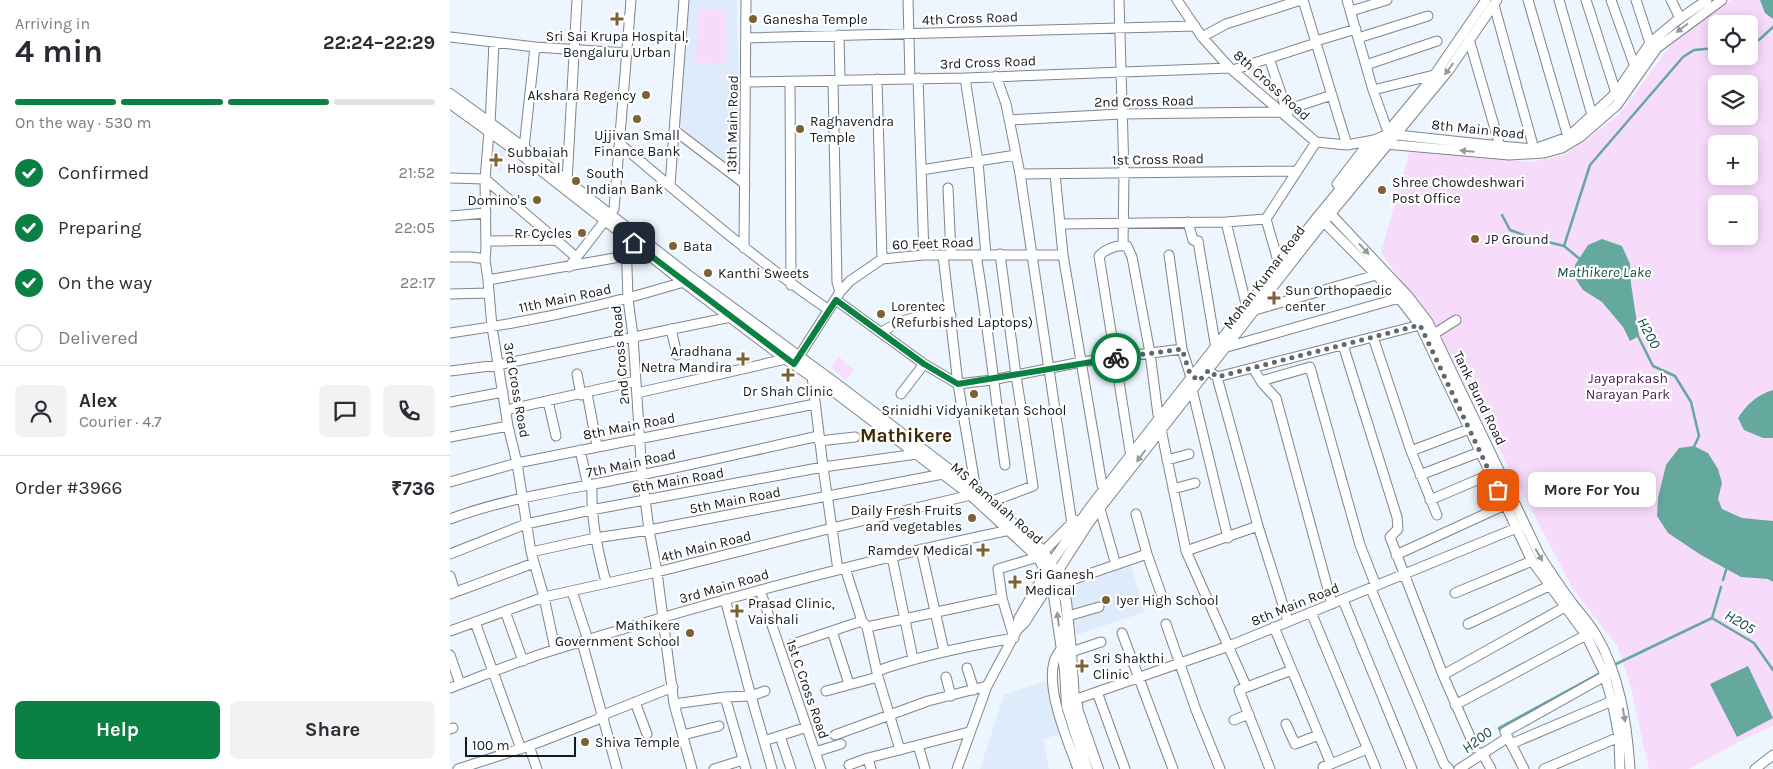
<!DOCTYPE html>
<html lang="en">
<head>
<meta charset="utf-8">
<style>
	body { margin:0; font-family:Karla,sans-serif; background:#f2f2f3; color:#2b2b33; height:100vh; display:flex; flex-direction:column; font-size:19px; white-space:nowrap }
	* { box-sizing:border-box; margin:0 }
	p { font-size:16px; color:#7c7c81 }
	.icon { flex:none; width:28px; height:28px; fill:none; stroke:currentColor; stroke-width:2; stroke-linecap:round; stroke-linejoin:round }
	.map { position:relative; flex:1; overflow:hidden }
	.panel { display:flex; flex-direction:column; background:#fff; width:450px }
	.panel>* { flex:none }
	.fabs { position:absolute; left:1258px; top:15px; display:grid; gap:10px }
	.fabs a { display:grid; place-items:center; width:50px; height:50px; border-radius:8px; background:#fff; box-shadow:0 2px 12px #0003; font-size:25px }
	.scale { position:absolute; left:15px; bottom:12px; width:111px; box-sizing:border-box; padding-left:5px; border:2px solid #171a1d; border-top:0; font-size:14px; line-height:18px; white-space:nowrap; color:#171a1d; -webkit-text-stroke:4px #fff; paint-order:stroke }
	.pin { position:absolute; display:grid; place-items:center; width:42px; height:42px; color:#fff; margin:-21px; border-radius:10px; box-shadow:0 2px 8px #0006 }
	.courier { position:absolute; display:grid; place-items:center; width:50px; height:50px; margin:-25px; border:4px solid #0b8043; border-radius:50%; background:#fff; color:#222; box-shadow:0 1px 6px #0007 }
	.bubble { position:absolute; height:35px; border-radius:8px; background:#fff; box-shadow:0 2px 12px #0003; font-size:16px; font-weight:700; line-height:35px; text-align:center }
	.overview em { font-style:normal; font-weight:700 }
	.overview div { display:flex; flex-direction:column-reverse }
	.overview { display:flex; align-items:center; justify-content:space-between; height:85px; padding:0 15px }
	h1 { font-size:32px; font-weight:700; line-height:38px }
	.bar { display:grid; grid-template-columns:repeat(4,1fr); gap:8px 5px; align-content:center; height:60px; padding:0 15px }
	.bar i { height:6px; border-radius:4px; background:#e1e1e2 }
	.bar .on { background:#0b8043 }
	.bar p { grid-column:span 4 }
	.line { display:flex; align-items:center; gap:12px; padding:0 15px; border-top:1px solid #e1e1e2 }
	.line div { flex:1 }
	.round { display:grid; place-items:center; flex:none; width:52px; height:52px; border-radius:8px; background:#f2f2f3 }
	ol { padding:0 15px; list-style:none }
	li { display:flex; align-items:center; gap:15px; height:55px }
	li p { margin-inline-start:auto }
	li .icon { padding:5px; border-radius:50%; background:#0b8043; color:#fff; stroke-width:4 }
	li:last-child { color:#7c7c81 }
	li i { width:28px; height:28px; border:2px solid #e1e1e2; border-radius:50% }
	.primary-button { display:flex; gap:10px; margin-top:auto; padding:10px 15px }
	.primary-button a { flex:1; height:58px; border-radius:8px; background:#0b8043; color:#fff; font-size:20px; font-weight:700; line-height:58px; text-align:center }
	.primary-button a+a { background:#f2f2f3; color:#2b2b33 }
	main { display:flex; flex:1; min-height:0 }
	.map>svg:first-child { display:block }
</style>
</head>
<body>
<main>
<section class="panel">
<div class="overview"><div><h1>4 min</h1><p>Arriving in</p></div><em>22:24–22:29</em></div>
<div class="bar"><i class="on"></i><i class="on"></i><i class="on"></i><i></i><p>On the way · 530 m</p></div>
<ol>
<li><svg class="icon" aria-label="check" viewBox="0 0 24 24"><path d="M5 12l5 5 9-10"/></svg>Confirmed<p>21:52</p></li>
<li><svg class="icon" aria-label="check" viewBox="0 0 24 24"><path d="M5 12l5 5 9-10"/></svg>Preparing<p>22:05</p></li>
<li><svg class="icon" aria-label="check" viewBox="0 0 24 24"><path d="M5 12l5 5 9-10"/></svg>On the way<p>22:17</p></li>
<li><i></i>Delivered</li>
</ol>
<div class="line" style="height:90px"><a class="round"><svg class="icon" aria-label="person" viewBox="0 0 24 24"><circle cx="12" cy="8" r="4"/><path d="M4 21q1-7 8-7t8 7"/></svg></a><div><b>Alex</b><p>Courier · 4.7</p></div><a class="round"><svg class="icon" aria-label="chat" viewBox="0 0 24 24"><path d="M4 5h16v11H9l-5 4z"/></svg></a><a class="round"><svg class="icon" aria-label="phone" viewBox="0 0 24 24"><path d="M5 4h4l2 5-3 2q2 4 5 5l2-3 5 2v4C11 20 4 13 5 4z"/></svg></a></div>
<div class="line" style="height:65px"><div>Order #3966</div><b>₹736</b></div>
<div class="primary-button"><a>Help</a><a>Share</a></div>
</section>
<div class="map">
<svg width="1323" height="769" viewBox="0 0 1323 769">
	<rect width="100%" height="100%" fill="#edf5ff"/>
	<!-- built -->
	<path fill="#deebfb" d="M238 0H287L291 175 228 125Z
		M41 149 55 151 51 171 38 169Z
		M681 566 695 612 626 635 619 588Z
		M601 679 611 734 593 739 599 769H530L554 695Z"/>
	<!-- green -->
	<path fill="#f7dbfb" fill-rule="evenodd" d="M1282 0H1323V726L1296 738 1239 769H1199L1180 684 1168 647 1123 589 989 335 931 252 960 151 1082 162 1115 155 1169 115 1224 41ZM1266 24H1299V56H1266ZM1266 84H1299V116H1266ZM1266 144H1299V176H1266ZM1266 204H1299V236H1266Z
		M249 10H276L277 64 245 63Z
		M389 357 404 370 396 380 381 367Z"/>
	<!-- water -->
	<path fill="#65a89e" d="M1310 0H1323V19L1315 13Z
		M1152 239 1172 246 1180 264 1181 284 1189 336 1180 341 1173 327 1152 302 1133 290 1125 278V265L1138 245Z
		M1323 390V438H1313L1294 430 1288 418C1297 404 1307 395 1323 390Z
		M1244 446 1258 453 1268 469 1272 483 1268 499 1272 509 1292 518 1323 521V582L1318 579 1291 577 1251 555 1218 533 1207 516 1208 498 1216 465 1229 448Z
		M1298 666 1323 718 1287 737 1260 684Z"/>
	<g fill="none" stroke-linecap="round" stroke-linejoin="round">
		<!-- stream -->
		<path stroke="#65a89e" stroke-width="2.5" d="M1299 45 1309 40 1323 27
			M1052 215 1060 230 1082 238 1114 246 1131 260
			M1114 246 1140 165 1233 57 1244 50 1266 48
			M1187 334 1203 366 1225 376 1241 402 1249 436 1243 449
			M1273 580 1277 567
			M1262 618 1304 643 1323 670
			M1164 665 1262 618 1271 587
			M1052 734 1049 728 1152 672"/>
		<!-- minor casing -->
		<g stroke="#7e858d" stroke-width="11">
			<path id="minor" d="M458 0 460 78
				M669 0 674 173 673 245
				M727 0 752 37 780 68 866 142 897 145 924 140 936 135H947L1050 146 1084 149 1118 137 1166 93 1200 43 1225 22 1257 0
				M853 0 897 145
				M897 0 923 90 938 132
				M1078 0 1118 137
				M1109 0 1142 115
				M1136 0 1166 93
				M1161 0 1185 67
				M1186 0 1200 43
				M1221 0 1230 18
				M1044 5 1084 149
				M901 11 937 0
				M389 35 390 80
				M0 37 85 47 177 53
				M752 37 776 24 851 0
				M296 38 745 26
				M908 38 978 16
				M1019 39 1050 146
				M866 41 906 29
				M819 58 838 114
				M916 65 987 41
				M783 70 866 43
				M546 76 556 104 570 174 622 524
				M468 78 474 255
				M515 78 528 162 536 255
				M427 79 432 259
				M383 81 387 282 390 292
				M297 82 515 78 780 68
				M340 82 341 285
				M923 90 984 75
				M559 120 671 114 830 112 882 95
				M40 124 44 43
				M224 130 295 184
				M39 132 35 179 36 248 35 259 38 280 42 327 58 426 67 463 81 552 94 597 105 649
				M170 144C238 201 305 260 379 310
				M935 144 1059 155 1094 153 1112 148 1130 137 1167 105 1207 48 1272 0
				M74 148 85 47
				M471 170 566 155
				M570 174 847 171
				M605 174 613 255 652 485
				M0 178 35 179
				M35 179 126 257
				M117 182 127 0
				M887 184 920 141
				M220 185 234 0
				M498 188 501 255
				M877 210 958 296 978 322 1090 556C1100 572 1111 588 1122 603 1130 613 1139 623 1145 633 1170 674 1177 723 1180 769
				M0 216 36 213
				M870 218 949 298 970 325 1082 561 1136 635 1153 670 1162 701 1169 737 1170 769
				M816 219 828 261
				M738 222 743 240 748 241 765 343
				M776 222 796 304
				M610 224 776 222 816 219 866 142
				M176 237 178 299 183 336 192 475 199 530 207 572 224 704 242 769
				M36 241 107 240
				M294 248 296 0
				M493 255 508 384 526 490
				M526 255C538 325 545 395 555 465
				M719 255 732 349 740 374 747 379
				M0 257H22L35 259
				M119 267 164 209 181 0
				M38 280 176 256
				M0 294 39 293
				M386 300 474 364 508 384 542 380 631 362 732 349
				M805 310 926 275
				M221 329 227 355
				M432 332C458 315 471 316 501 315
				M0 333C79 322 158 305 234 282
				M984 334 1006 320
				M923 337 961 451 987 515
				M893 345 947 517 948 529 940 537 993 675 1025 748
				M777 347 949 298
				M346 361 390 292 400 281 432 259 474 255H613
				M803 368 812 383 826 398 882 604
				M0 371 48 365 281 317
				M127 374 131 395
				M763 374 767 377 970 325
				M362 376 373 467 388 570
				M767 377 808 526 838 621
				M811 381 860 367 910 545 926 586
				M742 389 778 538
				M137 393 147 446
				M187 393 336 359
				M451 394 474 364
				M98 401 106 436
				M0 402 53 392
				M56 410 186 381
				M711 429 736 551 796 686
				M0 437 58 426
				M369 441 405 437
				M130 450 138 486
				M680 451 649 256C656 249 666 245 677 246L682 257 700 353 708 415
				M961 451 1019 429
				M717 460 739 454
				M970 475 1030 452
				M0 482 67 463 365 404
				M142 485C141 521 147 547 156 582
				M723 489 745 483
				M980 500 1041 474
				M540 502 583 486 566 375 550 254
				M650 509 666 565
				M686 514 697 554 714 602
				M0 519C56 498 116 490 175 478 240 466 304 450 369 436
				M471 549 494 651
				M736 551 808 526
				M81 552 145 538 199 530 493 474
				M0 554 76 524 141 510 373 467 467 454
				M946 555 1055 505
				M442 557 463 659
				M395 568 412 621 417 627 428 677 450 750
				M0 576 5 592
				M606 588 610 584 697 554
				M921 589 994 764 999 769
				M310 590 371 769
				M122 591 138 640
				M1005 593 1082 561
				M0 594 84 563
				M552 598 548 569 588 557 625 520
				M275 599 301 696 322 769
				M893 600 962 769
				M55 611 73 661
				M861 612 926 769
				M618 616 649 607
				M25 622 71 749
				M716 624 746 710 770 769
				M1018 624 1099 586
				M417 627 552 598 564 638C517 646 472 655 427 671
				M824 627 881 764 873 767 874 769
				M567 630 575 622 640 521 864 234 999 70 1047 0
				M0 631 94 597 207 572 382 528 521 495
				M382 631 399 684
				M672 633 723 769
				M132 642 167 769
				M343 644 412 621
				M612 648C609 652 605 657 604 662 596 691 618 741 628 769
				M621 652 651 642
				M0 655 10 684
				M517 668 524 690
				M993 675 1115 607
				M496 677 501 696
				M0 688C35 675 70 660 107 649 256 603 407 562 560 530
				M376 691 428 677
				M647 692 675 769
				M275 697 296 769
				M185 702 197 734
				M224 704 275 697 301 696 315 691
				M1005 705 1136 635
				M628 706 624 700 779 646 1069 527
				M784 720 799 714
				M836 724 845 744 869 735
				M0 729 3 728
				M233 735 269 726
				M385 735 478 701 537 686
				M330 736 341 769
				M314 741 357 727
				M1061 744 1162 701
				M468 745 475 769
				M79 746 87 769
				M365 752 391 744
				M1032 753 1041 769
				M418 758 421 769
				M881 764 917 749
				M399 765 418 758 519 732
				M8 769 79 746 146 720 153 715 223 687
				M264 769 293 760
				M507 769 537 686 567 630 569 618 601 563 641 506 700 430 868 216 983 77 1036 0
				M820 769 789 690 842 670
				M1009 769 1057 738
				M1074 769 1055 732 1155 676
				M1094 769 1169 737
				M1305 769 1323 755"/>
		</g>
		<!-- major casing -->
		<g stroke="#7e858d" stroke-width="12">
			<path id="major" d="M0 94 74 148 239 276 385 383 526 490 593 551 604 569 616 601 621 652 624 700 648 769
				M0 103 72 155 234 282 336 359 381 389 521 495 588 557 596 571 603 589 615 670 617 706 637 769"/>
		</g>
		<!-- minor -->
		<use href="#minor" stroke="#fff" stroke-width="9"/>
		<!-- major -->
		<use href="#major" stroke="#fff" stroke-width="10"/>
	</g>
	<!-- one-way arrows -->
	<defs><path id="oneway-solid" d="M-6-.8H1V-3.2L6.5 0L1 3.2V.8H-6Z" transform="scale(1.25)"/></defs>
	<g fill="#979899">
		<use href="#oneway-solid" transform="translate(1232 28) rotate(143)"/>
		<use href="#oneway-solid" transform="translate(999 69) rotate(126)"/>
		<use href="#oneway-solid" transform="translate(1017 151) rotate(-175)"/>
		<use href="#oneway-solid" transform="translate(914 249) rotate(47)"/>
		<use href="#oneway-solid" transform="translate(691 456) rotate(127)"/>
		<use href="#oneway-solid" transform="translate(1089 555) rotate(60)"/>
		<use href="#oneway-solid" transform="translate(608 619) rotate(-97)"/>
		<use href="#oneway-solid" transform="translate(1174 715) rotate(80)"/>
	</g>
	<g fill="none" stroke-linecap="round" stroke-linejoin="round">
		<!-- done -->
		<path stroke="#62676c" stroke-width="5" stroke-dasharray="0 9" d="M666 358 732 349 740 374 749 381 759 370 767 377 970 325 1048 490"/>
		<!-- route -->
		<path stroke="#0b8043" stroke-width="6" d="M184 243 344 364 386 300 474 364 508 384 666 358"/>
	</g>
	<!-- markers -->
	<g fill="#7d6134" stroke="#fff" stroke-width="2">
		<path d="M164.5 11.5h5v5h5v5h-5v5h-5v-5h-5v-5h5z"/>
		<circle cx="303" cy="19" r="5"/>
		<circle cx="196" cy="95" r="5"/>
		<circle cx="187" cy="119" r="5"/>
		<circle cx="350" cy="129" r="5"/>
		<path d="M43.5 152.5h5v5h5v5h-5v5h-5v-5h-5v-5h5z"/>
		<circle cx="126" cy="181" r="5"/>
		<circle cx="932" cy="190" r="5"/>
		<circle cx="87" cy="200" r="5"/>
		<circle cx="132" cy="233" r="5"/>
		<circle cx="1025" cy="239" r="5"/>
		<circle cx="223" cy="246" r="5"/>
		<circle cx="258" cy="273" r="5"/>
		<path d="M821.5 290.5h5v5h5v5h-5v5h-5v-5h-5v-5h5z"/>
		<circle cx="431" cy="314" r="5"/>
		<path d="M290.5 351.5h5v5h5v5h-5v5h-5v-5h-5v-5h5z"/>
		<path d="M335.5 367.5h5v5h5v5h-5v5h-5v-5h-5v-5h5z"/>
		<circle cx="524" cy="394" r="5"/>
		<circle cx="522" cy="518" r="5"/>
		<path d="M530.5 542.5h5v5h5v5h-5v5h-5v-5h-5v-5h5z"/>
		<path d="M562.5 574.5h5v5h5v5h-5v5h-5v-5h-5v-5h5z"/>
		<circle cx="656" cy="600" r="5"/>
		<path d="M284.5 603.5h5v5h5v5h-5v5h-5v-5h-5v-5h5z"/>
		<circle cx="240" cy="633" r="5"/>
		<path d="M629.5 658.5h5v5h5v5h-5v5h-5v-5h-5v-5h5z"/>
		<circle cx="135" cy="742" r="5"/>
	</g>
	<g text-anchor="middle" stroke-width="4.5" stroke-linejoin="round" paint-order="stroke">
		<!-- street labels -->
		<g font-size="14" fill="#171a1d" stroke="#fff">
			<text transform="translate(520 18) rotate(-2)" y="5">4th Cross Road</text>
			<text transform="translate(538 62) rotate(-2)" y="5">3rd Cross Road</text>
			<text transform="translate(822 85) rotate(42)" y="5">8th Cross Road</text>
			<text transform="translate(694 101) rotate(-1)" y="5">2nd Cross Road</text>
			<text transform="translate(282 124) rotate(-89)" y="5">13th Main Road</text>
			<text transform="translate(1028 129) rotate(6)" y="5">8th Main Road</text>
			<text transform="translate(708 159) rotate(-1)" y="5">1st Cross Road</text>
			<text transform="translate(483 243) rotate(-2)" y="5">60 Feet Road</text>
			<text transform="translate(814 277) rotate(-53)" y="5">Mohan Kumar Road</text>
			<text transform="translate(115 298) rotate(-12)" y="5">11th Main Road</text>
			<text transform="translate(170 355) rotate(-95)" y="5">2nd Cross Road</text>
			<text transform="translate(67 390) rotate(80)" y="5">3rd Cross Road</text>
			<text transform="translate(1030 398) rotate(64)" y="5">Tank Bund Road</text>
			<text transform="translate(179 426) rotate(-11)" y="5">8th Main Road</text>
			<text transform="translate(181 463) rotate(-12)" y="5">7th Main Road</text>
			<text transform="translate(228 480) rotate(-10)" y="5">6th Main Road</text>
			<text transform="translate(285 500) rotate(-11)" y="5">5th Main Road</text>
			<text transform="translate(547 503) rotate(41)" y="5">MS Ramaiah Road</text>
			<text transform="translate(256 546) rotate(-14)" y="5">4th Main Road</text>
			<text transform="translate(274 586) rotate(-16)" y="5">3rd Main Road</text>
			<text transform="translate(845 604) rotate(-22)" y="5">8th Main Road</text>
			<text transform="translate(358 689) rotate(71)" y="5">1st C Cross Road</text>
		</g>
		<!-- poi labels -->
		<g font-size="14" fill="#171a1d" stroke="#fff" text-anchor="start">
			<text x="313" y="24">Ganesha Temple</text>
			<text x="167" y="41" text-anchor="middle">Sri Sai Krupa Hospital,<tspan x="167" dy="16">Bengaluru Urban</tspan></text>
			<text x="186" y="100" text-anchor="end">Akshara Regency</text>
			<text x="360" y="126">Raghavendra<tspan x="360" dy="16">Temple</tspan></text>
			<text x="187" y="140" text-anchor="middle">Ujjivan Small<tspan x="187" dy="16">Finance Bank</tspan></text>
			<text x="57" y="157">Subbaiah<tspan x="57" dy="16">Hospital</tspan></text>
			<text x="136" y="178">South<tspan x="136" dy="16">Indian Bank</tspan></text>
			<text x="942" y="187">Shree Chowdeshwari<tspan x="942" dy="16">Post Office</tspan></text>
			<text x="77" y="205" text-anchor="end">Domino's</text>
			<text x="122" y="238" text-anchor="end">Rr Cycles</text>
			<text x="1035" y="244">JP Ground</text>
			<text x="233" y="251">Bata</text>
			<text x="268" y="278">Kanthi Sweets</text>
			<text x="835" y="295">Sun Orthopaedic<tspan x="835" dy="16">center</tspan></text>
			<text x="441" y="311">Lorentec<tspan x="441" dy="16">(Refurbished Laptops)</tspan></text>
			<text x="282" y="356" text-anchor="end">Aradhana<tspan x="282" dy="16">Netra Mandira</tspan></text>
			<text x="338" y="396" text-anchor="middle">Dr Shah Clinic</text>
			<text x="524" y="415" text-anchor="middle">Srinidhi Vidyaniketan School</text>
			<text x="512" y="515" text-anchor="end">Daily Fresh Fruits<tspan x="512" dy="16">and vegetables</tspan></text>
			<text x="523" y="555" text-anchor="end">Ramdev Medical</text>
			<text x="575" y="579">Sri Ganesh<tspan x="575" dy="16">Medical</tspan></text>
			<text x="666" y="605">Iyer High School</text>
			<text x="298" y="608">Prasad Clinic,<tspan x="298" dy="16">Vaishali</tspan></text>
			<text x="230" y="630" text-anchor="end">Mathikere<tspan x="230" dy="16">Government School</tspan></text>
			<text x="643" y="663">Sri Shakthi<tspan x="643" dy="16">Clinic</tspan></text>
			<text x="145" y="747">Shiva Temple</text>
		</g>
		<!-- park labels -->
		<g font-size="14" fill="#491c4f" stroke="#fff">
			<text x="1178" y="383">Jayaprakash<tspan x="1178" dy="16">Narayan Park</tspan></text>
		</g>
		<!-- water labels -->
		<g font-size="15" font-style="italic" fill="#144f48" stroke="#fff">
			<text x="1154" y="277">Mathikere Lake</text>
			<text transform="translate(1199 333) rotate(62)" y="5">H200</text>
			<text transform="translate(1290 622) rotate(31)" y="5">H205</text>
			<text transform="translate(1027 740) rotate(-37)" y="5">H200</text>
		</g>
		<!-- district labels -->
		<g font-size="19" font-weight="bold" fill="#3f2a03" stroke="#fff">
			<text x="456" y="442">Mathikere</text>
		</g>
	</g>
</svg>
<div class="fabs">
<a><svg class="icon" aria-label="locate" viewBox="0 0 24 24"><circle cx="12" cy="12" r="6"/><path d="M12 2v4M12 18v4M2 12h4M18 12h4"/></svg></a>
<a><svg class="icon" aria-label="layers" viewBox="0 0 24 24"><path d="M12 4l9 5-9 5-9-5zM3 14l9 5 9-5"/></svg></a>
<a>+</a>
<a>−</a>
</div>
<div class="scale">100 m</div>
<div class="pin" style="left:1048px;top:490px;background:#ea580c"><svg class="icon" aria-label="bag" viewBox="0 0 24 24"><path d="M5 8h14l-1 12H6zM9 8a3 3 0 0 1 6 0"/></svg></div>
<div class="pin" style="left:184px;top:243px;background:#1f2937"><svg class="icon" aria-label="home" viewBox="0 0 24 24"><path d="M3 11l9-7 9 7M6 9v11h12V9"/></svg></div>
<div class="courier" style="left:666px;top:358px"><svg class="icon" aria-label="bike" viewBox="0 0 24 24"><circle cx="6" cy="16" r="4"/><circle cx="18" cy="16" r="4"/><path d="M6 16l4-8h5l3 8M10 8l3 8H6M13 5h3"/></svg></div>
<div class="bubble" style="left:1078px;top:472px;width:128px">More For You</div>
</div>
</main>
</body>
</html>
